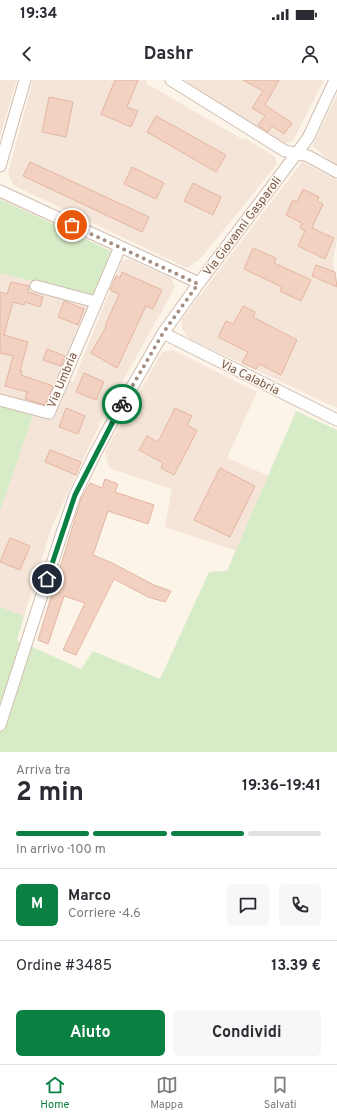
<!DOCTYPE html>
<html lang="it">
<head>
<meta charset="utf-8">
<style>
	body { margin:0; font-family:Overpass,sans-serif; background:#f7f7f7; color:#2b2b33; height:100vh; display:flex; flex-direction:column; font-size:15px; white-space:nowrap }
	* { box-sizing:border-box; margin:0 }
	p { font-size:13px; color:#7c7c81 }
	.icon { flex:none; width:22px; height:22px; fill:none; stroke:currentColor; stroke-width:2; stroke-linecap:round; stroke-linejoin:round }
	.map { position:relative; height:672px; overflow:hidden }
	.panel { display:flex; flex-direction:column; background:#fff; flex:1 }
	.panel>* { flex:none }
	.pin { position:absolute; display:grid; place-items:center; width:34px; height:34px; color:#fff; margin:-17px; border:2px solid #fff; border-radius:50%; box-shadow:0 1px 4px #0007 }
	.courier { position:absolute; display:grid; place-items:center; width:40px; height:40px; margin:-20px; border:3px solid #0b8043; border-radius:50%; background:#fff; color:#222; box-shadow:0 1px 5px #0007 }
	.overview em { font-style:normal; font-weight:700 }
	.overview div { display:flex; flex-direction:column-reverse }
	.overview { display:flex; align-items:center; justify-content:space-between; height:68px; padding:0 16px }
	h1 { font-size:26px; font-weight:700; line-height:30px }
	.bar { display:grid; grid-template-columns:repeat(4,1fr); gap:6px 4px; align-content:center; height:48px; padding:0 16px }
	.bar i { height:5px; border-radius:3px; background:#e1e1e2 }
	.bar .current { background:#0b8043 }
	.bar p { grid-column:span 4 }
	.line { display:flex; align-items:center; gap:10px; padding:0 16px; border-top:1px solid #e1e1e2 }
	.line div { flex:1 }
	.round { display:grid; place-items:center; flex:none; width:42px; height:42px; border-radius:6px; background:#f7f7f7 }
	.cta { display:flex; gap:8px; margin-top:auto; padding:8px 16px }
	.cta a { flex:1; height:46px; border-radius:6px; background:#0b8043; color:#fff; font-size:16px; font-weight:700; line-height:46px; text-align:center }
	.cta a+a { background:#f7f7f7; color:#2b2b33 }
	.status { display:flex; justify-content:space-between; align-items:center; height:28px; padding:0 20px; background:#fff; direction:ltr }
	.status svg { height:11px; fill:currentColor }
	header { display:flex; justify-content:space-between; align-items:center; height:52px; padding:0 16px; background:#fff; font-size:18px; font-weight:700 }
	.dock { display:flex; justify-content:space-around; align-items:center; height:56px; border-top:1px solid #e1e1e2; background:#fff; font-size:11px; color:#7c7c81 }
	.dock a { display:grid; justify-items:center; gap:2px }
	.dock .current { color:#0b8043 }
	.map>svg:first-child { display:block }
</style>
</head>
<body>
<div class="status"><b>19:34</b><svg viewBox="0 0 49 12"><path d="M0 12V9h3v3zM5 12V6h3v6zM10 12V3h3v9zM15 12V0h3v12zM26 1h20v11H26zM47 4h2v5h-2z"/></svg></div>
<header><svg class="icon" aria-label="back" viewBox="0 0 24 24"><path d="M15 5l-7 7 7 7"/></svg>Dashr<svg class="icon" aria-label="person" viewBox="0 0 24 24"><circle cx="12" cy="8" r="4"/><path d="M4 21q1-7 8-7t8 7"/></svg></header>
<div class="map">
<svg width="337" height="672" viewBox="0 0 337 672">
	<rect width="100%" height="100%" fill="#fcf4e9"/>
	<!-- residential -->
	<path fill="#f4e5d8" d="M0 0H17L0 56Z
		M33 0H147L146 3 242 59H246L275 77 277 84 201 178 187 188 13 105 8 93Z
		M184 0H324L293 61 285 64Z
		M337 15V86L312 66Z
		M302 82 337 100V158L333 182 337 207V328L190 259 182 249V239Z
		M129 179 171 198 175 207 104 335 52 446 24 536 0 527V431L34 333 52 338 68 300 73 302 122 181Z
		M0 193 35 202 90 224 47 329 0 316Z
		M173 270 257 312 227 378 269 396 237 471 165 447 172 409 109 388 105 372 162 272Z"/>
	<!-- green -->
	<path fill="#d8ebc7" d="M0 119 111 171 93 217 0 193Z
		M0 326 34 333 0 431Z
		M296 331 337 350V672H0V527L24 536 17 560 81 589 93 571 160 599 209 492 227 491Z"/>
	<!-- building -->
	<path fill="#f2d1c1" stroke="#e4b6a1" d="M115 0H138L127 27 138 31 131 47 101 34Z
		M243 0H279L265 25 292 43 284 54 272 46 268 52 258 45 265 36 252 28 263 11Z
		M49 17 73 22 66 57 42 52Z
		M156 36 226 75 216 92 147 52Z
		M30 82 149 137 142 152 23 96Z
		M132 87 164 103 156 119 124 104Z
		M193 103 221 117 213 135 184 121Z
		M303 109 319 117 317 121 323 124 312 148 334 158 325 179 298 166 305 151 300 148 302 143 286 135 293 120 297 122Z
		M253 168 276 178 274 183 311 200 301 221 280 211 282 207 244 189Z
		M316 185 335 192 337 207 312 196Z
		M122 192 162 210 153 229 146 226 117 288 91 273 106 247 105 246 119 214 110 210 116 196 120 198Z
		M11 202 29 206 28 212 43 217 40 227 25 222 24 225 13 222 4 255 28 262 20 291H22L21 295 53 306 45 325 25 319 27 312 5 306 13 276 0 273V212L7 214Z
		M64 221 84 229 78 245 58 237Z
		M243 226 255 232 253 237 297 260 281 295 259 284 256 289 242 283 248 272 218 257 226 241 233 244Z
		M47 269 65 276 61 286 43 280Z
		M84 293 104 302 96 320 76 312Z
		M66 328 85 336 78 354 59 347Z
		M175 328 192 336 187 345 197 351 174 395 161 388 163 383 139 370 147 356 158 362Z
		M50 370 81 382 76 395 45 382Z
		M220 388 255 406 230 457 194 440Z
		M105 399 118 404 115 412 154 425 148 444 108 431 93 475 112 483 154 505 171 511 165 522 148 517 114 499 76 575 63 570 85 523 64 516 48 564 38 560 81 419 90 403 102 408Z
		M10 458 30 466 20 490 0 482Z"/>
	<g fill="none" stroke-linecap="round" stroke-linejoin="round">
		<!-- minor casing -->
		<g stroke="#d1bdb1" stroke-width="13">
			<path id="minor" d="M171 0 285 71 308 76 337 92
				M0 86 25 0
				M0 111 199 203
				M36 206 96 222
				M163 253 337 340
				M0 320 49 333 120 167
				M0 645 61 456 75 415 95 374 116 335 163 253 199 203 297 73 308 58 335 0"/>
		</g>
		<!-- minor -->
		<use href="#minor" stroke="#fff" stroke-width="11"/>
	</g>
	<g fill="none" stroke-linecap="round" stroke-linejoin="round">
		<!-- done -->
		<path stroke="#a68f83" stroke-width="4" stroke-dasharray="0 7.2" d="M72 145 198 204 163 253 122 324"/>
		<!-- route -->
		<path stroke="#0b8043" stroke-width="5" d="M47 499 75 415 122 324"/>
	</g>
	<g text-anchor="middle" stroke-width="3" stroke-linejoin="round" paint-order="stroke">
		<!-- street labels -->
		<g font-size="12" fill="#77594c" stroke="#fff8f0">
			<text transform="translate(242 146) rotate(-53)" y="4">Via Giovanni Gasparoli</text>
			<text transform="translate(250 297) rotate(26)" y="4">Via Calabria</text>
			<text transform="translate(62 300) rotate(-67)" y="4">Via Umbria</text>
		</g>
	</g>
</svg>
<div class="pin" style="left:72px;top:145px;background:#ea580c"><svg class="icon" aria-label="bag" viewBox="0 0 24 24"><path d="M5 8h14l-1 12H6zM9 8a3 3 0 0 1 6 0"/></svg></div>
<div class="pin" style="left:47px;top:499px;background:#1f2937"><svg class="icon" aria-label="home" viewBox="0 0 24 24"><path d="M3 11l9-7 9 7M6 9v11h12V9"/></svg></div>
<div class="courier" style="left:122px;top:324px"><svg class="icon" aria-label="bike" viewBox="0 0 24 24"><circle cx="6" cy="16" r="4"/><circle cx="18" cy="16" r="4"/><path d="M6 16l4-8h5l3 8M10 8l3 8H6M13 5h3"/></svg></div>
</div>
<section class="panel">
<div class="overview"><div><h1>2 min</h1><p>Arriva tra</p></div><em>19:36–19:41</em></div>
<div class="bar"><i class="current"></i><i class="current"></i><i class="current"></i><i></i><p>In arrivo · 100 m</p></div>
<div class="line" style="height:72px"><b class="round" style="background:#0b8043;color:#fff">M</b><div><b>Marco</b><p>Corriere · 4.6</p></div><a class="round"><svg class="icon" aria-label="chat" viewBox="0 0 24 24"><path d="M4 5h16v11H9l-5 4z"/></svg></a><a class="round"><svg class="icon" aria-label="phone" viewBox="0 0 24 24"><path d="M5 4h4l2 5-3 2q2 4 5 5l2-3 5 2v4C11 20 4 13 5 4z"/></svg></a></div>
<div class="line" style="height:52px"><div>Ordine #3485</div><b>13.39 €</b></div>
<div class="cta"><a>Aiuto</a><a>Condividi</a></div>
</section>
<nav class="dock">
<a class="current"><svg class="icon" aria-label="home" viewBox="0 0 24 24"><path d="M3 11l9-7 9 7M6 9v11h12V9"/></svg>Home</a>
<a><svg class="icon" aria-label="map" viewBox="0 0 24 24"><path d="M3 6l6-2 6 2 6-2v14l-6 2-6-2-6 2zM9 4v14M15 6v14"/></svg>Mappa</a>
<a><svg class="icon" aria-label="saved" viewBox="0 0 24 24"><path d="M7 4h10v16l-5-4-5 4z"/></svg>Salvati</a>
</nav>
</body>
</html>
